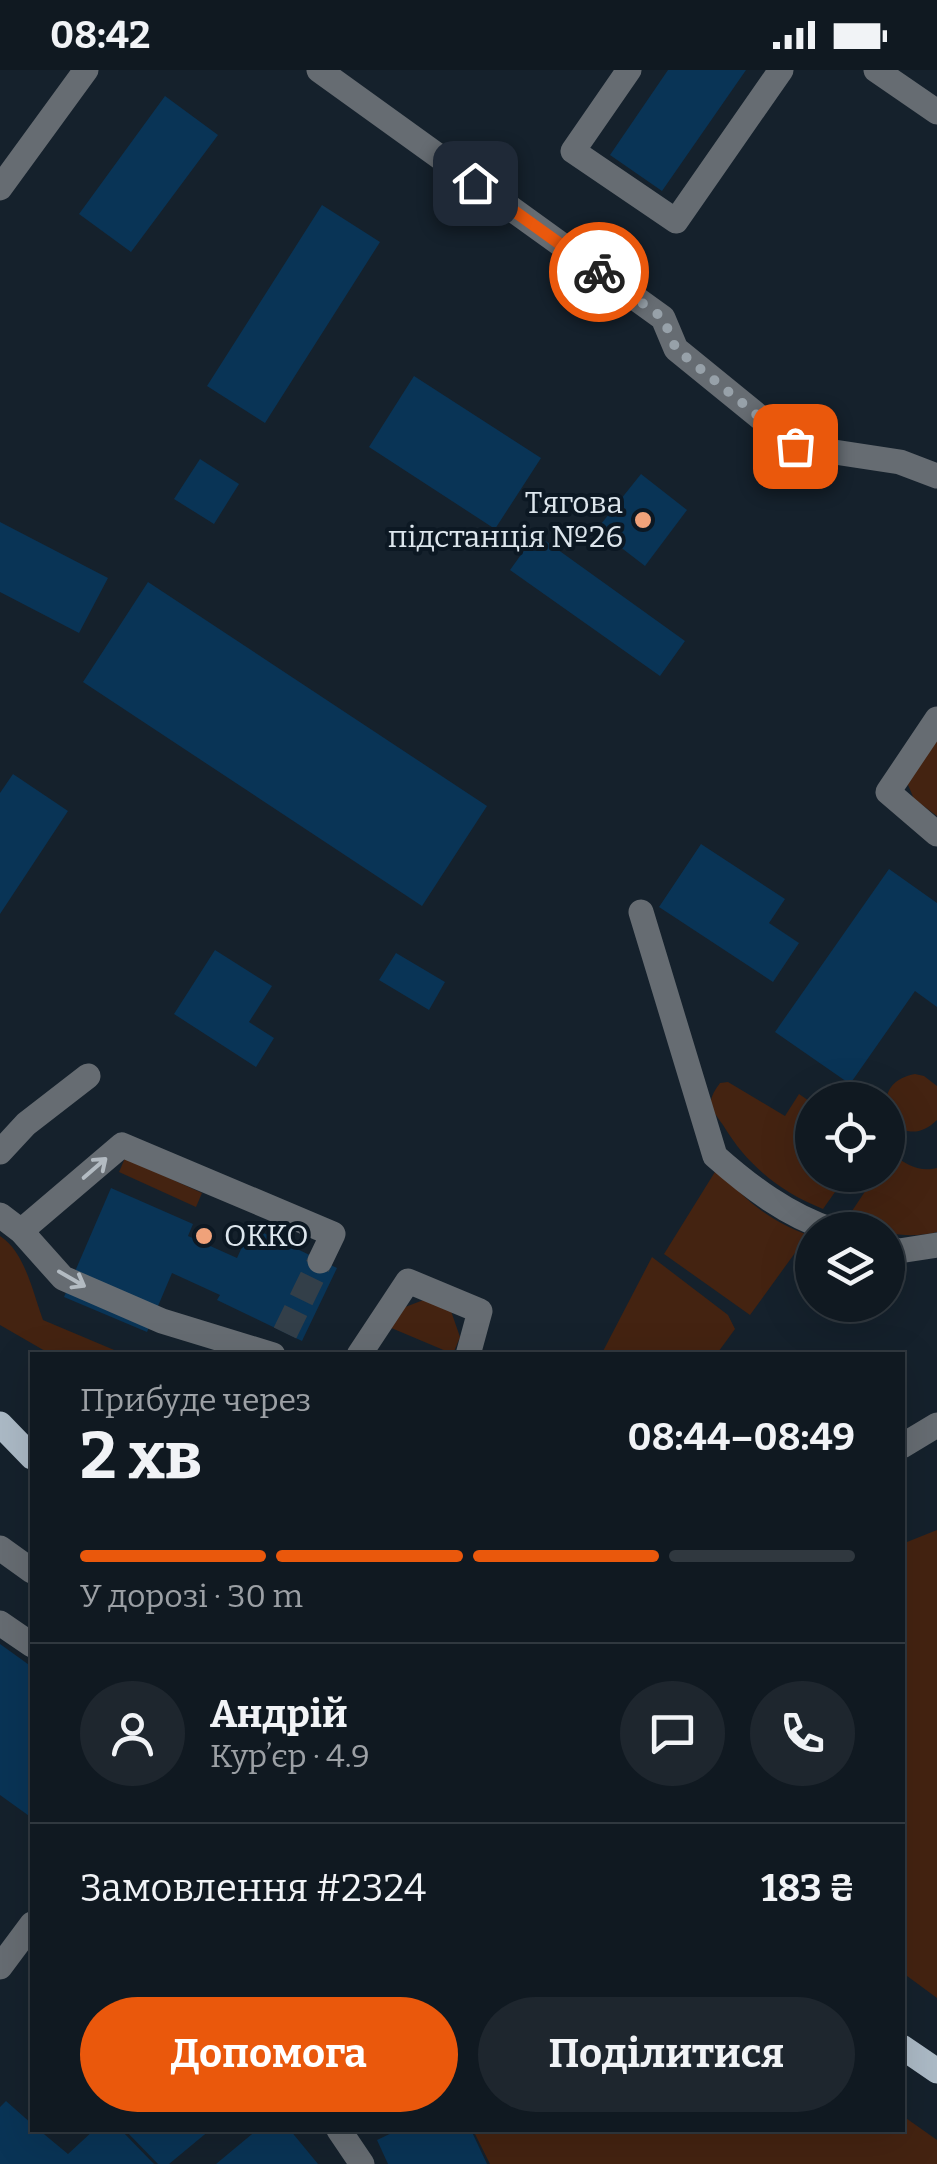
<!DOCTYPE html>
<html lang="uk">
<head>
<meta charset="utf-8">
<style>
	body { margin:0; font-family:Bitter,serif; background:#1e262e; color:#f1f3f6; height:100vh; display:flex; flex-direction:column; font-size:38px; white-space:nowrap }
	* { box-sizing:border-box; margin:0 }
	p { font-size:32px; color:#9ca0a5 }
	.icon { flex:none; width:55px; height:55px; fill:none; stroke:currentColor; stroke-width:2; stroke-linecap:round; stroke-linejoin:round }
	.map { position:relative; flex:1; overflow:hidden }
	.drawer { position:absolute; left:30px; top:1282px; width:875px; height:780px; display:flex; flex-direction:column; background:#101921; border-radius:0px; box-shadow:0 10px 40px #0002,0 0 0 2px #30383f }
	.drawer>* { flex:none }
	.buttons { position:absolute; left:795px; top:1012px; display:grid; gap:20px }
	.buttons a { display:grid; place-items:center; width:110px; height:110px; border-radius:50%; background:#101921; box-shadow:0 10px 40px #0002,0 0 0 2px #30383f; font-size:50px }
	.pin { position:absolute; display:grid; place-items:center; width:85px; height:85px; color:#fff; margin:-42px; border-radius:20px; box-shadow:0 5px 15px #0006 }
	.courier { position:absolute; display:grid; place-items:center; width:100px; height:100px; margin:-50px; border:8px solid #ea580c; border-radius:50%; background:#fff; color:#222; box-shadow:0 2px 12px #0007 }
	.summary em { font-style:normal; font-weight:700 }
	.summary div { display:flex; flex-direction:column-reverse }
	.summary { display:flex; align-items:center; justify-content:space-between; height:170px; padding:0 50px }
	h1 { font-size:65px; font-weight:700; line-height:75px }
	.bar { display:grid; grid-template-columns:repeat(4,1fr); gap:15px 10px; align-content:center; height:120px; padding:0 50px }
	.bar i { height:12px; border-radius:8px; background:#30383f }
	.bar .active { background:#ea580c }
	.bar p { grid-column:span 4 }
	.line { display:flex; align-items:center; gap:25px; padding:0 50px; border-top:2px solid #30383f }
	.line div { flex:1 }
	.round { display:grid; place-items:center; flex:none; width:105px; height:105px; border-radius:52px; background:#1e262e }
	.primary-button { display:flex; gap:20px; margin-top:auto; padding:20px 50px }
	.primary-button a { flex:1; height:115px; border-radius:60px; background:#ea580c; color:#fff; font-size:40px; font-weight:700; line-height:115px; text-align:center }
	.primary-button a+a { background:#1e262e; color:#f1f3f6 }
	.status { display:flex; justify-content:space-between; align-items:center; height:70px; padding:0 50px; background:#101921; direction:ltr }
	.status svg { height:28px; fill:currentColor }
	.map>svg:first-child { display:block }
</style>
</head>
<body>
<div class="status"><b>08:42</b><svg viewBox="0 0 49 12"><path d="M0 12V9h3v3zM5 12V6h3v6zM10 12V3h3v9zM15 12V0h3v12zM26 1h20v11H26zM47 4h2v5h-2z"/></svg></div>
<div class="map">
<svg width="937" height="2094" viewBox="0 0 937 2094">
	<rect width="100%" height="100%" fill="#15212c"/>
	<!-- green -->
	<path fill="#442311" d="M937 661V746L914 729 906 710Z
		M915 1004 924 1006 937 1016V1050C897 1090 858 1014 915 1004Z
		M728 1012 785 1046 799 1024 812 1033V1105H847L823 1139C780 1122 747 1095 723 1055 719 1049 712 1041 711 1035 710 1027 715 1020 720 1013Z
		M890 1084C906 1093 918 1103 937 1098V1162C921 1166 904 1166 888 1163V1160L872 1159 846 1150 876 1105H888V1088Z
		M125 1088 202 1123 196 1137 119 1102Z
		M718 1097C743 1130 770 1151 808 1165L750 1245 664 1184Z
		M0 1166C25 1182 33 1223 43 1250L126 1285H52L0 1255Z
		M652 1187 728 1245 735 1259 716 1285H601Z
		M426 1229 451 1241 460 1267 453 1284 389 1257 400 1239Z
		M937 1460V1928L903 1903 902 1474Z
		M903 2046 937 2070V2094H490L473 2060H902Z"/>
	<!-- building -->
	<path fill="#093456" d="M668 0H746L662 121 610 85Z
		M165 26 218 65 131 182 79 144Z
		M322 135 380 172 265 353 207 316Z
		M414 306 541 388 495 459 369 377Z
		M200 389 239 414 214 454 174 429Z
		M641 404 687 440 645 496 597 459Z
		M0 452 108 508 79 563 0 522Z
		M536 464 685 571 660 606 510 500Z
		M148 512 487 736 422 836 83 612Z
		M13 704 68 741 0 844V723Z
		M701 774 785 829 769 853 799 873 773 912 659 837Z
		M889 799 937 833V937L915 921 850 1014 775 962Z
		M215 880 272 916 249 952 274 968 256 997 174 944Z
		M396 883 445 912 429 940 379 910Z
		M111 1118 193 1154 188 1166 237 1188 251 1157 337 1198 302 1271 217 1230 220 1225 172 1203 147 1262 64 1227Z
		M0 1574 32 1597V1748L0 1725Z
		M6 2031 32 2054V2060H39L68 2084 94 2060H121L154 2094H0V2037Z
		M125 2060H210L169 2094H158Z
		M257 2060H290L318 2094H216Z
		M398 2060H471L487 2094H388L377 2070Z"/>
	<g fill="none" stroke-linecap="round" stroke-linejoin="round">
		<!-- minor-tunnel -->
		<path stroke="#333f49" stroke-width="25" stroke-dasharray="25 12" stroke-linecap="butt" d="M285 1263 320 1191"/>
		<!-- minor -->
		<path stroke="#666c72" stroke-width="25" d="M319 0 663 248 676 279 795 376 900 392 937 406
			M629 0 573 81 676 151 781 0
			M876 0 937 42
			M0 118 86 0
			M937 649 888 722 937 764
			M641 842 715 1086C750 1117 787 1145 832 1160
			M0 1082 26 1054 88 1006
			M0 1145 21 1161 63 1208 162 1251 273 1285
			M21 1161 122 1075 333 1164 320 1191
			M888 1178 899 1181 937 1175
			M359 1285 408 1211 480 1241 468 1285
			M902 1376 937 1355
			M0 1478 32 1501
			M0 1553 32 1575
			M0 1897 32 1854
			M339 2060 362 2094"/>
		<!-- major -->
		<path stroke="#acbac6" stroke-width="25" d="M0 1354 32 1387
			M902 1977 937 2001"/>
	</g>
	<!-- one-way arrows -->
	<defs><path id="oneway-shaft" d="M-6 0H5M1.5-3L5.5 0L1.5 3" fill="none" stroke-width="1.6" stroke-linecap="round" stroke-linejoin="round" transform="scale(2.5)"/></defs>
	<g stroke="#b3bbc2">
		<use href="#oneway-shaft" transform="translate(95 1098) rotate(-41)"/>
		<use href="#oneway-shaft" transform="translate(72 1209) rotate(30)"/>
	</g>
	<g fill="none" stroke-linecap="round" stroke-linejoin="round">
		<!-- done -->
		<path stroke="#97a1a9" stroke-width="10" stroke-dasharray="0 18" d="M599 202 663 248 676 279 795 376"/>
		<!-- route -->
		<path stroke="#ea580c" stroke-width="12" d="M475 113 599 202"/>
	</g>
	<!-- markers -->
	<g fill="#f0a27a" stroke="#0c1823" stroke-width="4">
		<circle cx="643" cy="450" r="10"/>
		<circle cx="204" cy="1166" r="10"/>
	</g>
	<g text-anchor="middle" stroke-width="8" stroke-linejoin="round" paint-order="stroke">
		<!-- poi labels -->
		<g font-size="30" fill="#dde6ed" stroke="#0c1823" text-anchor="end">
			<text x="623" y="443">Тягова<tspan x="623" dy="34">пiдстанцiя №26</tspan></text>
			<text x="224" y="1176" text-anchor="start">ОККО</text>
		</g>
	</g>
</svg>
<div class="buttons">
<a><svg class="icon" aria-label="locate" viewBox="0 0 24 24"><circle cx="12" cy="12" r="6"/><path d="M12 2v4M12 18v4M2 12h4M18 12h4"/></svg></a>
<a><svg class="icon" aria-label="layers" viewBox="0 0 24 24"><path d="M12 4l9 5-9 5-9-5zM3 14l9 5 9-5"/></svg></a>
</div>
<div class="pin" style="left:795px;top:376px;background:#ea580c"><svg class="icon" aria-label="bag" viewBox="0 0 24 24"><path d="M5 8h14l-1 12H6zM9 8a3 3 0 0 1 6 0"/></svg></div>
<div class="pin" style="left:475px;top:113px;background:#1f2937"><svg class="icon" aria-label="home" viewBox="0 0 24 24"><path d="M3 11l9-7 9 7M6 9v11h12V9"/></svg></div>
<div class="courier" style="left:599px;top:202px"><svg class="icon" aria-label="bike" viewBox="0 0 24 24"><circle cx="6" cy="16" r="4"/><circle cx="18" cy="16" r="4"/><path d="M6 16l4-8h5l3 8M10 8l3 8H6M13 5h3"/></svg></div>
<section class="drawer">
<div class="summary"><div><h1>2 хв</h1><p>Прибуде через</p></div><em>08:44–08:49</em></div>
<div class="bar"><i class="active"></i><i class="active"></i><i class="active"></i><i></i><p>У дорозі · 30 m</p></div>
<div class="line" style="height:180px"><a class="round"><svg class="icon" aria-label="person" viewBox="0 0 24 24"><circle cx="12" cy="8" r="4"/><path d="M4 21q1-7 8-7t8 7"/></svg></a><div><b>Андрій</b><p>Кур’єр · 4.9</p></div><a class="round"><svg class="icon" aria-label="chat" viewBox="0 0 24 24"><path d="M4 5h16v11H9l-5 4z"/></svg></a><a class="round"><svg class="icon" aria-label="phone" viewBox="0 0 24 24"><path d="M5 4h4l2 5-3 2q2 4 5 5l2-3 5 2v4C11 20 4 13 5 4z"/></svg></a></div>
<div class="line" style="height:130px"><div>Замовлення #2324</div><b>183 ₴</b></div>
<div class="primary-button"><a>Допомога</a><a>Поділитися</a></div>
</section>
</div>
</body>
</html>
